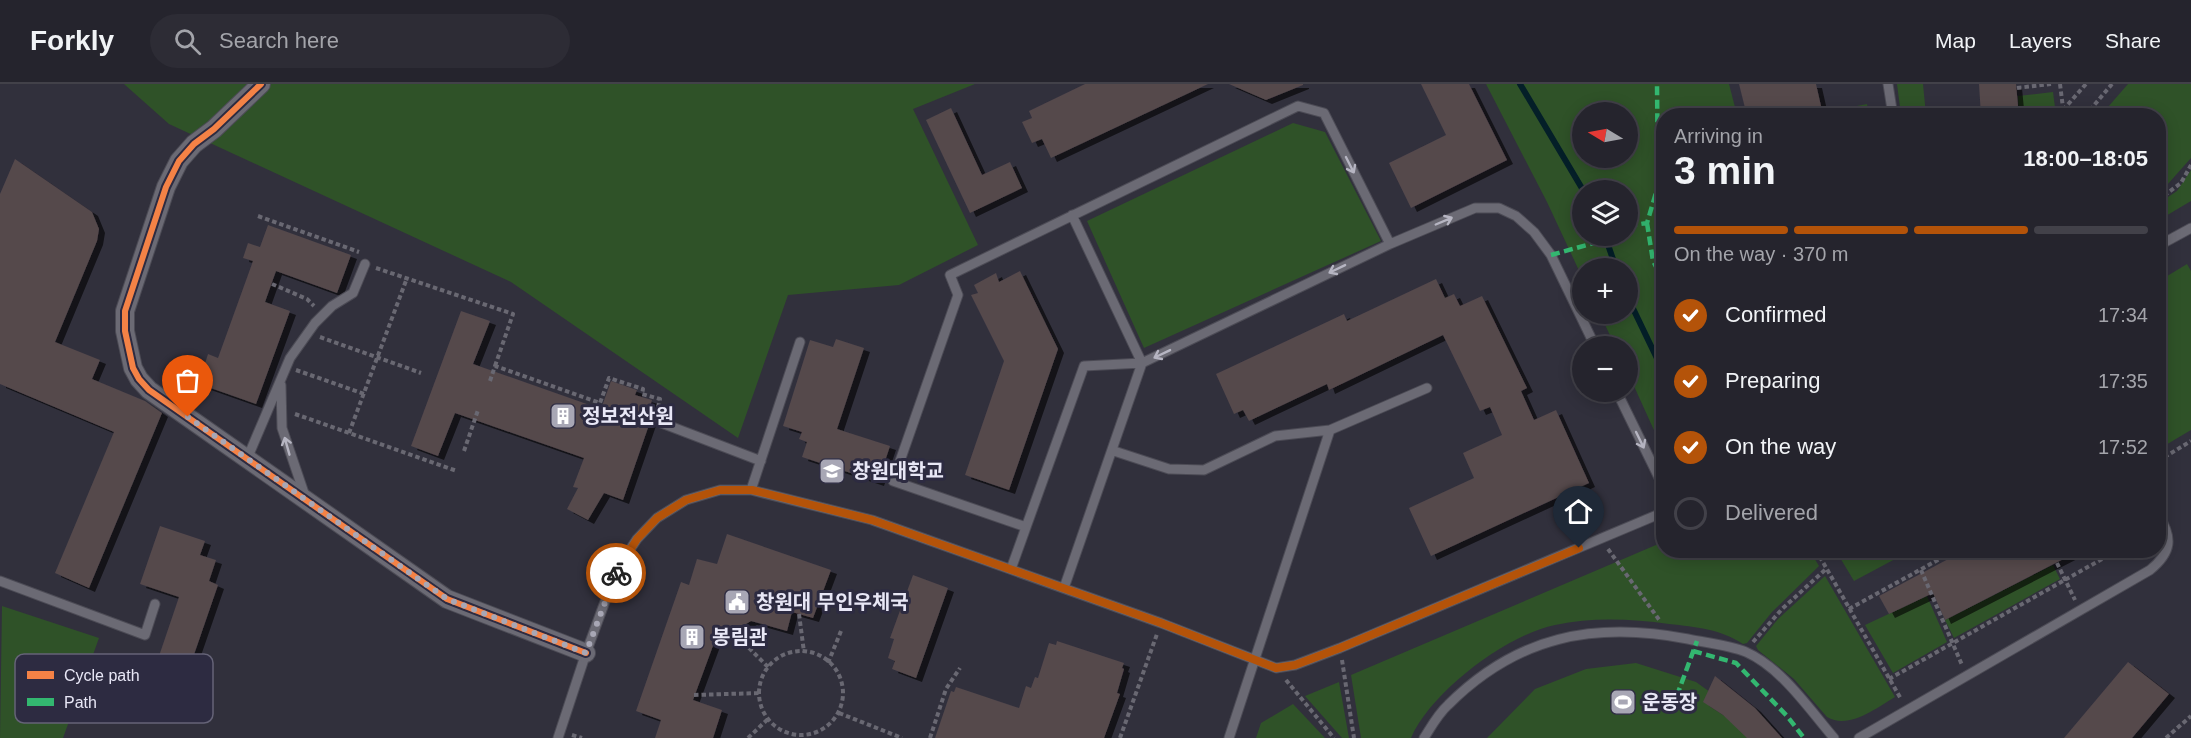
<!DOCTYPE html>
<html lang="en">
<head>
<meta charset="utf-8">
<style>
	body { margin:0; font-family:Arial,"Noto Sans KR",sans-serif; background:#2d2c35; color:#f1f3f6; height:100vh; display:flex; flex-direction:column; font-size:22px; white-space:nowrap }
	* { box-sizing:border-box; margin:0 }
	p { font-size:20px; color:#a3a4aa }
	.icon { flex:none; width:33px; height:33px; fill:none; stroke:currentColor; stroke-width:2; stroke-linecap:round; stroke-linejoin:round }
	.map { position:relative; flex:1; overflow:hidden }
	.panel { position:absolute; left:1656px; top:24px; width:510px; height:450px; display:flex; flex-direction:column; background:#25242d; border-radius:24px; box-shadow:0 3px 15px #0003,0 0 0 2px #424149 }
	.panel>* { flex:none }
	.needle { width:39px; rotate:280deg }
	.fabs { position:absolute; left:1572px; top:18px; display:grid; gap:12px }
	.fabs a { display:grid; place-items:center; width:66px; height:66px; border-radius:50%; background:#25242d; box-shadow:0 3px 15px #0003,0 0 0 2px #424149; font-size:30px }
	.pin { position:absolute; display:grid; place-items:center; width:51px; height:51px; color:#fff; margin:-62px -26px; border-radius:50% 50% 50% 0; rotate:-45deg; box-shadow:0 0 6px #0007 }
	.pin .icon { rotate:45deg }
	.courier { position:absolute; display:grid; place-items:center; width:60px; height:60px; margin:-30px; border:4px solid #b45309; border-radius:50%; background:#fff; color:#222; box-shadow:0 2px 8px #0007 }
	.headline em { font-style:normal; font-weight:600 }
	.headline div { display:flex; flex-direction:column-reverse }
	.headline { display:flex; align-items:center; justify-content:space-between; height:102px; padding:0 18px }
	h1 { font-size:39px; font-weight:600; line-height:45px }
	.bar { display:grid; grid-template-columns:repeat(4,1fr); gap:9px 6px; align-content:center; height:72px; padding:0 18px }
	.bar i { height:8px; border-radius:4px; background:#424149 }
	.bar .on { background:#b45309 }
	.bar p { grid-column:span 4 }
	ol { padding:0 18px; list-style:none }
	li { display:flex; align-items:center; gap:18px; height:66px }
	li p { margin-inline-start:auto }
	li .icon { padding:6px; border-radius:50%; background:#b45309; color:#fff; stroke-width:4 }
	li:last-child { color:#a3a4aa }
	li i { width:33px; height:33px; border:3px solid #424149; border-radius:50% }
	header { display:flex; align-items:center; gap:36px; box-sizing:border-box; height:84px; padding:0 30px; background:#25242d; border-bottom:2px solid #424149 }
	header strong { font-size:28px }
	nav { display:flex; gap:33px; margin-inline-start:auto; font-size:21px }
	.search { width:420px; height:54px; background:#2d2c35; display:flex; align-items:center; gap:15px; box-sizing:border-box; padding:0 21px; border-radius:33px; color:#a3a4aa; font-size:22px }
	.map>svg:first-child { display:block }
</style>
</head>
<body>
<header>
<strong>Forkly</strong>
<div class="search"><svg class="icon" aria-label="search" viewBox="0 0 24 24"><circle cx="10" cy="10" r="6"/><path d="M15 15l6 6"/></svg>Search here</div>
<nav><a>Map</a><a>Layers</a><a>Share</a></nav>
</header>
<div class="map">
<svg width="2191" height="654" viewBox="0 0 2191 654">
	<defs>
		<filter id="shadow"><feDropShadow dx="6" dy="4" stdDeviation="0" flood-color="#0009"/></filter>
	</defs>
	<rect width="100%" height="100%" fill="#31303c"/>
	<!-- green -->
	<path fill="#2f5228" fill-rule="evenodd" d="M124 0H975L913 25 978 161 899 201 788 211 738 354 511 198 169 40Z
		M1486 0H1729L1737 31 1664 32 1663 366 1628 289V262H1615L1600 230H1628V184H1582V193L1547 118ZM1582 28H1628V74H1582ZM1582 106H1628V152H1582Z
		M1897 0H1923L1926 31H1901Z
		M2128 0H2191V74L2159 110 2158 32 2101 31Z
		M2053 8 2056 31H2019L2018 12Z
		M1867 20 1869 31H1811Z
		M1293 39 1325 48 1381 157 1144 264 1087 137Z
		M2191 86V117L2159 136V119L2177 107Z
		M2187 180 2191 187V346L2159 365V197Z
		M1663 458 1664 466 1810 467 1819 482 1772 528 1747 559 1743 560C1720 545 1696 543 1669 540 1631 535 1593 533 1555 541 1506 551 1431 608 1411 654H1361L1351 591Z
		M1836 467H1892L1897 474 1854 497Z
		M2053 481 2060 495 1954 554 1945 536Z
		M1825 492 1895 613C1876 624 1849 646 1827 633L1794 595 1758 566 1756 562 1778 535Z
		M1927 512 1947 558 1893 589 1865 541Z
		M2 522 99 554 63 654H0Z
		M1636 579 1696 598 1742 631 1762 654H1487L1535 605 1586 585Z
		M1339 598 1349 654H1342L1305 612Z
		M1293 620 1325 654H1256L1261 639Z"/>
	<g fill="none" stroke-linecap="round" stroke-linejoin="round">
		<!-- stream -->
		<path stroke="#041f28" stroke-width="6" d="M1520 0 1583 106
			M1605 152 1616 184
			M1628 214 1664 289"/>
	</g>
	<!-- building -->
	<path fill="#54484c" filter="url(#shadow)" d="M1085 0H1208L1051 74 1042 55 1032 59 1022 38 1032 34 1029 27Z
		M1229 0H1303V1L1266 16Z
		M1421 0H1469L1507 76 1411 124 1389 79 1446 51Z
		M1739 0H1816L1821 22 1783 32H1747Z
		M1979 0H2016L2019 32H1981Z
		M951 24 982 91 1010 78 1022 104 970 129 926 36Z
		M15 75 92 128 99 145 97 157 55 258 100 276 92 295 145 317 162 329 89 504 55 489 114 348 0 300V110Z
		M268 141 351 171 337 209 276 187 265 218 290 227 256 320 205 302 210 289 203 286 208 270 218 274 253 177 243 174 248 159 260 163Z
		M1020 187 1058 265 1009 406 965 391 1004 277 971 211 978 209 974 201 996 189 999 198Z
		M1436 195 1445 214 1454 210 1460 222 1482 212 1527 304 1521 307 1534 336 1556 326 1589 399 1431 472 1409 424 1474 394 1463 369 1502 351 1490 323 1480 327 1443 251 1329 306 1327 300 1249 337 1243 326 1234 330 1216 290 1344 230 1347 237Z
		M461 227 490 237 473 280 601 325 611 297 637 306 635 311 652 316 646 337 650 338 623 416 604 409 588 436 567 425 578 404 573 403 584 374 455 329 438 372 411 362Z
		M836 255 864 264 837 345 890 362 878 398 802 373 807 358 799 355 802 348 783 342 810 256 833 263Z
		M160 442 205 457 200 471 216 476 209 497 218 501 189 585 158 575 179 513 140 500Z
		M727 450 831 486 813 534 792 528 787 547 751 537 714 559 693 616 722 626 713 654H655L661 636 636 627 681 498 689 501 697 475 717 480Z
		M1965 466H2081L1945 536 1933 509 1889 530 1879 512Z
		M913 491 948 504 916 594 892 585 895 577 888 574 894 555 890 554Z
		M1057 557 1124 579 1122 584 1124 585 1117 609 1120 610 1104 654H935L951 607 954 608 956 603 1019 624 1026 602 1031 604 1035 593 1038 594 1049 559 1056 561Z
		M2128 578 2169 610 2132 654H2064Z
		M1715 592 1755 624 1782 654H1747L1723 631 1703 618Z"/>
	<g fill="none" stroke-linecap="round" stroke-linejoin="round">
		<!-- lane casing -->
		<g stroke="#4c4b55" stroke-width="11">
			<path id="lane" d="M1888 0 1893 32
				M2158 162 2191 144
				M281 301 282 344 305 412
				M1617 308 1664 404
				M659 338 761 377
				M1114 367 1169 385 1204 386 1275 352 1330 346 1427 304
				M247 375 290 274 315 239 332 222 353 209 365 180
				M751 406 800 258
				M1026 443 893 397 958 211 950 191 1298 22 1324 29 1390 160
				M1011 485 1084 282 1142 279 1390 160 1475 124H1499L1516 132 1534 148 1551 171 1595 262
				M0 497 145 551 155 520
				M1064 504 1142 279 1072 131
				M558 654 586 569 617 485 637 455 657 434 686 416 720 406H751L872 436 1161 539 1276 584 1295 581 1340 564 1664 428
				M1229 654 1330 346
				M1424 654C1431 643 1438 630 1448 621 1517 552 1594 537 1688 555 1707 559 1729 561 1746 568 1782 584 1809 625 1834 654
				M1859 654 2150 486C2172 468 2173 454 2158 430"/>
		</g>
		<!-- street casing -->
		<g stroke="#4c4b55" stroke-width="20">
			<path id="street" d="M261 0 214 45 194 60 179 77 166 103 125 227V247L133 284 139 295 149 306 447 515 586 569"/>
		</g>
		<!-- path -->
		<path stroke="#696872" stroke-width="4" stroke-dasharray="4.5 3" stroke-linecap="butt" d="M2060 0 2064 32
			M2017 4 2051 0
			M2063 26 2086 0
			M2085 32 2112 0
			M2158 116 2181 99 2191 81
			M258 132 359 168
			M376 184 513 230 495 282
			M272 200 307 215 314 222
			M320 253 421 289
			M296 286 364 310
			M490 297 495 282 600 319 609 294 643 305 642 310 660 315 657 327
			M295 330 457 387
			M349 349 407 194
			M464 367 478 326
			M2158 377 2191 357
			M1608 465 1660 537
			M1816 466 1901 615
			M2057 479 2075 516
			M1921 486 1962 581
			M1849 525 1945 472V466
			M799 530 804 568
			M733 548 769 584
			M1753 558 1782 525 1826 485
			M759 609a42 42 0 1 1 84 0a42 42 0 1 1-84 0Z
			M1342 576 1354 654
			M828 579 841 547
			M1889 595 2118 466
			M1286 596 1334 654
			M694 611 760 609
			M839 629 902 654
			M572 651 582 654
			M748 654 769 634
			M930 654 946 605 960 584
			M1120 654 1157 550
			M2166 654 2191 632"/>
		<!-- lane -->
		<use href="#lane" stroke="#6b6a74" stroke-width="9"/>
		<!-- street -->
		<use href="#street" stroke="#6b6a74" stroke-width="18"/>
		<!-- quiet -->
		<path stroke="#33b770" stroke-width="4.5" stroke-dasharray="9 4.5" stroke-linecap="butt" d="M1647 139 1653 177 1664 198
			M1628 142 1647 139 1658 102 1657 0
			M1551 171 1594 159 1607 152
			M1693 567 1736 579 1787 632 1804 654
			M1672 625 1697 557"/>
		<!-- cycleway casing -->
		<g stroke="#2d2b41" stroke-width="10">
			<path id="cycleway" d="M261 0 214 45 194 60 179 77 166 103 125 227V247L133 284 139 295 149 306 447 515 586 569"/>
		</g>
		<!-- cycleway -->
		<use href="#cycleway" stroke="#f48246" stroke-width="6"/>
	</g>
	<!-- one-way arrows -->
	<defs><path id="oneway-shaft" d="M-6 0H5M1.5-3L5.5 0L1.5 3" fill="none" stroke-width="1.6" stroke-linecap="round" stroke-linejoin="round" transform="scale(1.5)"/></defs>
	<g stroke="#b6b5c2">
		<use href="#oneway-shaft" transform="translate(1350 81) rotate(63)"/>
		<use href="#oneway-shaft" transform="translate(1444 137) rotate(-23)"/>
		<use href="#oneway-shaft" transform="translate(1337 185) rotate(154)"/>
		<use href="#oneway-shaft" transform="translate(1162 270) rotate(154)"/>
		<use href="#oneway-shaft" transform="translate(1640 356) rotate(64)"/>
		<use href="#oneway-shaft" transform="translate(287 362) rotate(-106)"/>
	</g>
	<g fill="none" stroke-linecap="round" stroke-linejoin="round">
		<!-- done -->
		<path stroke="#a8a7b5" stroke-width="6" stroke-dasharray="0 10.8" d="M188 333 447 515 586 569 616 489"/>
		<!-- route -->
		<path stroke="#b45309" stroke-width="8" d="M616 489 637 455 657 434 686 416 720 406H752L872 436 1161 539 1276 584 1295 581 1340 564 1579 464"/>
	</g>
	<!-- icons -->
	<defs>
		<g id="building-square" transform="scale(1.35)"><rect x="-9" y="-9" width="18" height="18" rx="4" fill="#a8a7b5" stroke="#2d2b41"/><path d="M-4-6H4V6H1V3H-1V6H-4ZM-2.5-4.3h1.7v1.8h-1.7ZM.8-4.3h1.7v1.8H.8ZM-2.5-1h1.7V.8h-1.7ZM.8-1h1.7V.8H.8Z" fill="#fff"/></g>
		<g id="university-square" transform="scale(1.35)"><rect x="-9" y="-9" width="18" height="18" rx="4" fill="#a8a7b5" stroke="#2d2b41"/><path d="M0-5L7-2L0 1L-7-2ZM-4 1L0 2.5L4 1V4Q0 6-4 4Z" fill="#fff"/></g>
		<g id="civic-square" transform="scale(1.35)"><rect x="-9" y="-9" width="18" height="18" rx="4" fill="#a8a7b5" stroke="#2d2b41"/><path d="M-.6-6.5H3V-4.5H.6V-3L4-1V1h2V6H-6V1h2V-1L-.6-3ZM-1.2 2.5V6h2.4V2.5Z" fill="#fff"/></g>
		<g id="stadium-square" transform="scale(1.35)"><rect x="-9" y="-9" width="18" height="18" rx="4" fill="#a8a7b5" stroke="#2d2b41"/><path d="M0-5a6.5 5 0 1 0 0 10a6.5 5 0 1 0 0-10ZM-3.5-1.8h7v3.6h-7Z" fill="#fff"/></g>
	</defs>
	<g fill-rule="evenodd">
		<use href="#building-square" x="563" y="332"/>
		<use href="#university-square" x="832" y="387"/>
		<use href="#civic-square" x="737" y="518"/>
		<use href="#building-square" x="692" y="553"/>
		<use href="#stadium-square" x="1623" y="618"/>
	</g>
	<g text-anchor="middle" stroke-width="6" stroke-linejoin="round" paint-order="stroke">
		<!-- poi labels -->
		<g font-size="20" font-weight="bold" fill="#e8e7f6" stroke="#2d2b41" text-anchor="start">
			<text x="582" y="339">정보전산원</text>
			<text x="852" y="394">창원대학교</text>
			<text x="756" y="525">창원대 무인우체국</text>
			<text x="712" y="560">봉림관</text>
			<text x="1642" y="625">운동장</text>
		</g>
	</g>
	<!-- legend -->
	<rect x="15" y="570" width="198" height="69" rx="9" fill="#2d2b41" stroke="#656377" stroke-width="1.5"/>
	<rect x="27" y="587" width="27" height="8" fill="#f48246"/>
	<rect x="27" y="614" width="27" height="8" fill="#33b770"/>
	<g font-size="16" fill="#e8e7f6">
		<text x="64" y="597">Cycle path</text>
		<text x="64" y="624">Path</text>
	</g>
</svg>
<div class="fabs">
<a><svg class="needle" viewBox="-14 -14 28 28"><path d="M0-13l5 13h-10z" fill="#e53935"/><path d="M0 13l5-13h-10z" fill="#a3a4aa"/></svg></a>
<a><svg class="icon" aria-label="layers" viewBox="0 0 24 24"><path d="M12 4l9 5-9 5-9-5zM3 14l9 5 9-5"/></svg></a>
<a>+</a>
<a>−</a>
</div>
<div class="pin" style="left:188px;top:333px;background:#ea580c"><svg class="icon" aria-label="bag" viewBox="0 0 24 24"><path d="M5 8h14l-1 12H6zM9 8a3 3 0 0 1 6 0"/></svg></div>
<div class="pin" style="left:1579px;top:464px;background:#1f2937"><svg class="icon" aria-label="home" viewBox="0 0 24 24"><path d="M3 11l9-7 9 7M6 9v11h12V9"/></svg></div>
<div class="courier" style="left:616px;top:489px"><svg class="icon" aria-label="bike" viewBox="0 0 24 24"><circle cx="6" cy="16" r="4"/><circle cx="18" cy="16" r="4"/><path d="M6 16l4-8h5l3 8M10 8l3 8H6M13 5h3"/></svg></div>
<section class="panel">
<div class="headline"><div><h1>3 min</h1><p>Arriving in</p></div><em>18:00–18:05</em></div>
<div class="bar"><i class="on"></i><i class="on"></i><i class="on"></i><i></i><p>On the way · 370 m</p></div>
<ol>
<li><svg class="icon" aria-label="check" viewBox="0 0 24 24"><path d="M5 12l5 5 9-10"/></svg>Confirmed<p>17:34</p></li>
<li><svg class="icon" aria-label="check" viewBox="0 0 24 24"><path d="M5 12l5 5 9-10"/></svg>Preparing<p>17:35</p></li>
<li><svg class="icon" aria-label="check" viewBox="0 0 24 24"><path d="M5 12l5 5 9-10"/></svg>On the way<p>17:52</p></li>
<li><i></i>Delivered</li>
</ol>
</section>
</div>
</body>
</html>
